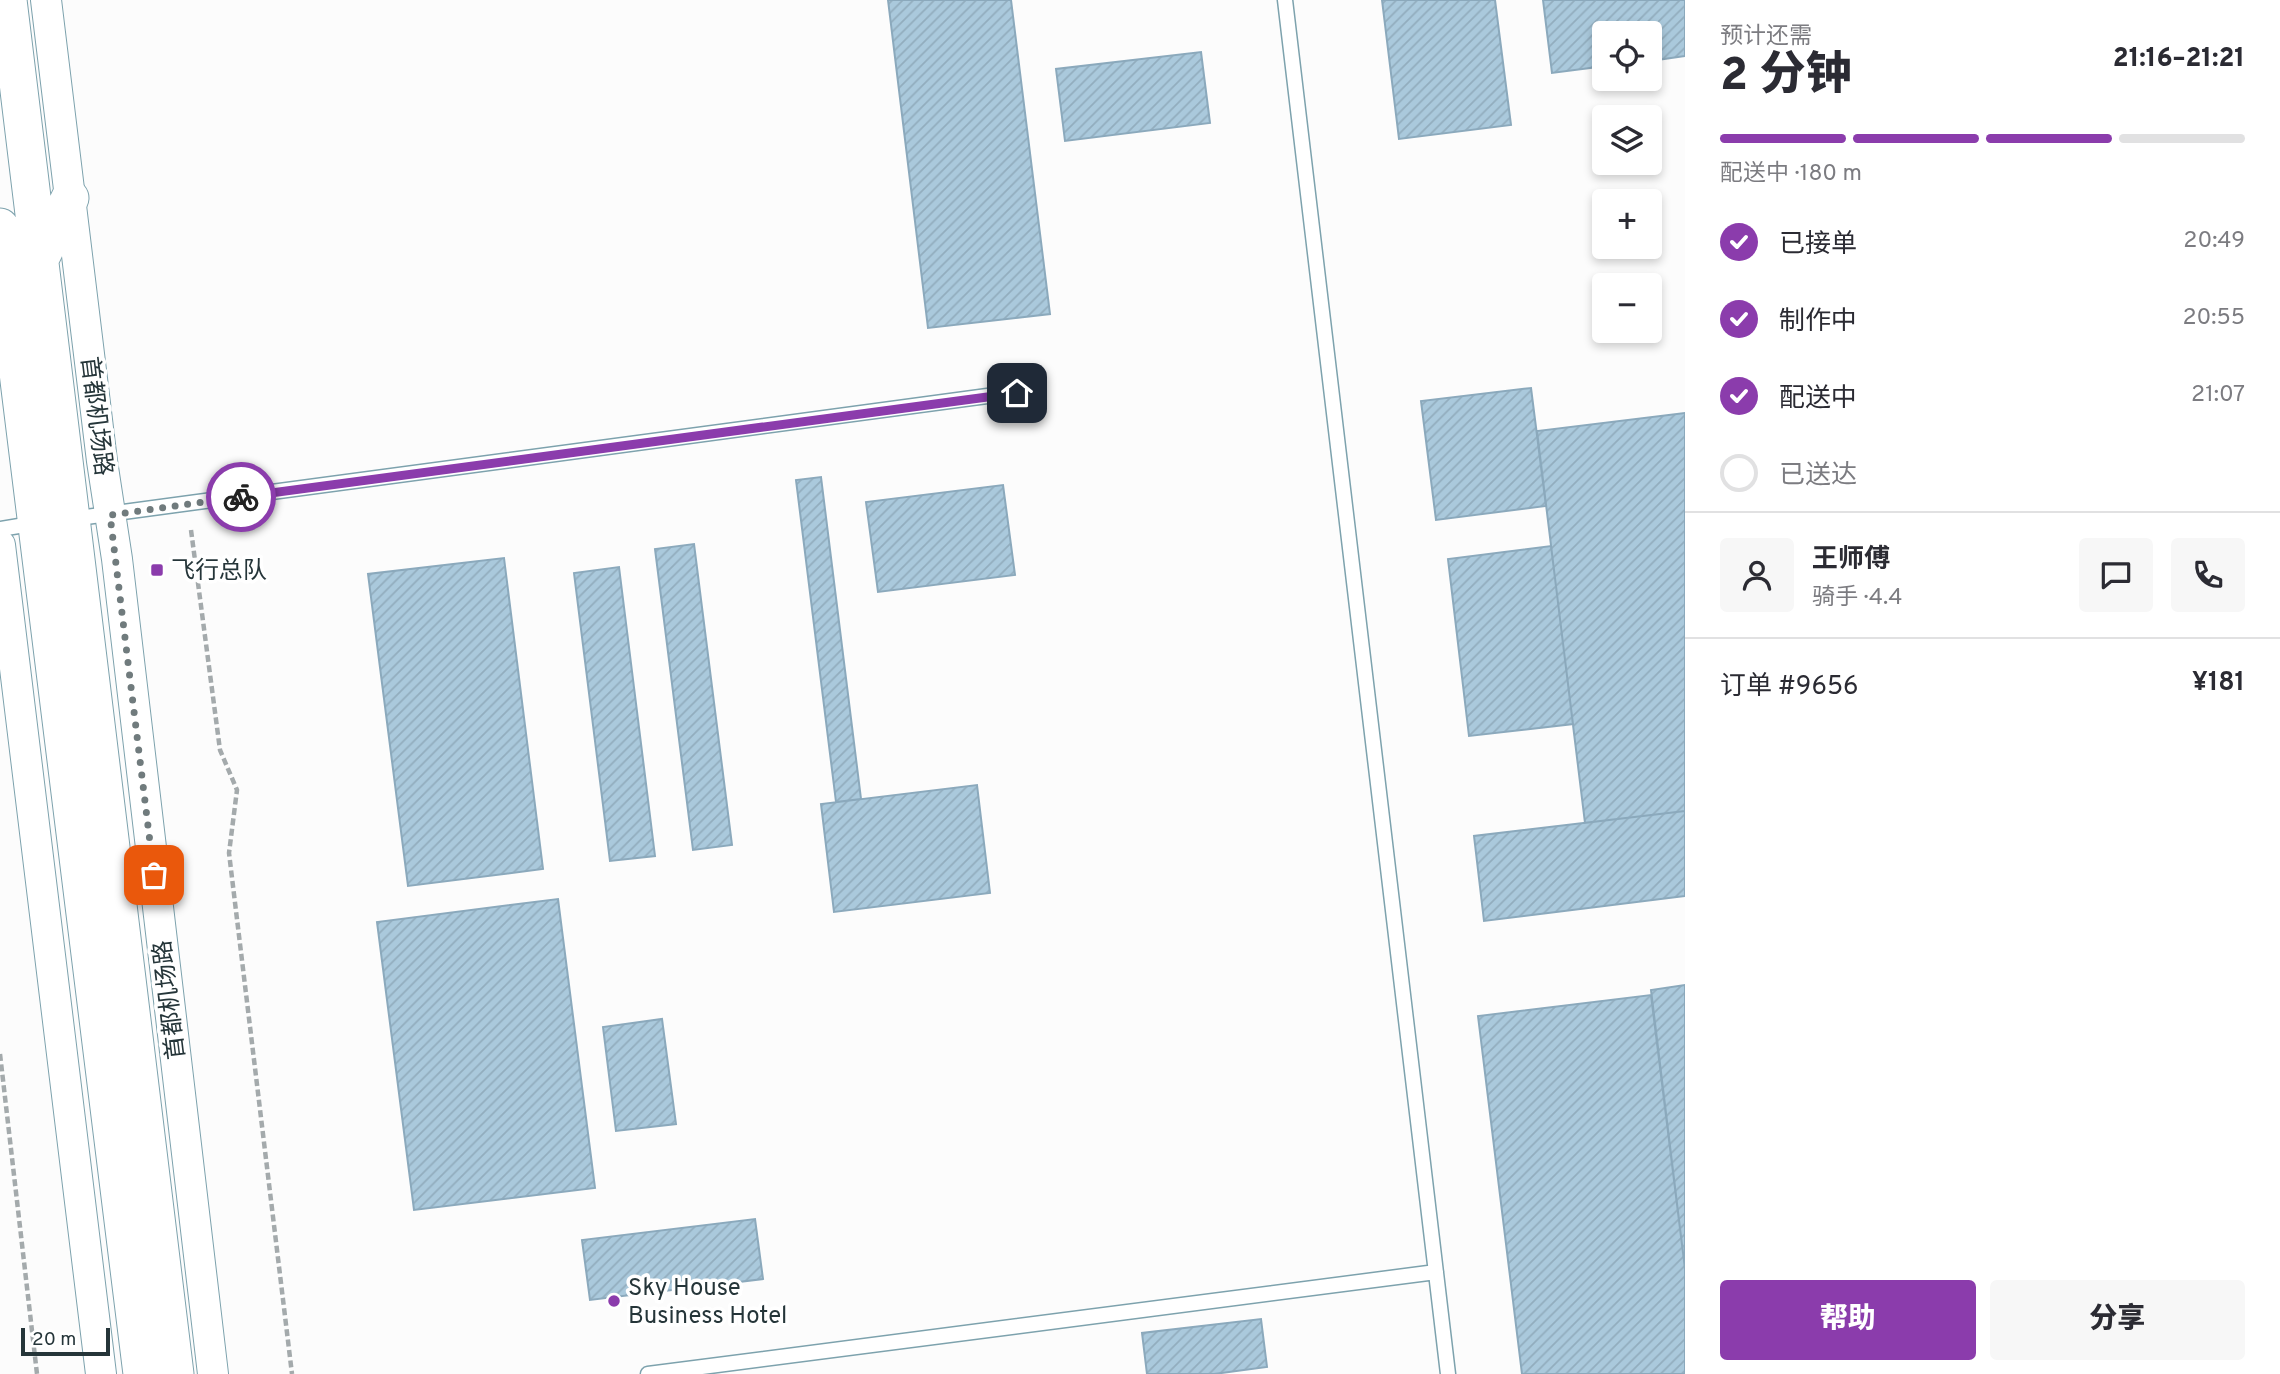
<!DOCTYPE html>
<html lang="zh">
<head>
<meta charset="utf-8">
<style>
	body { margin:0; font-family:Overpass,"Noto Sans SC",sans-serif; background:#f7f7f7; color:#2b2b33; height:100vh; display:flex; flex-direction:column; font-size:26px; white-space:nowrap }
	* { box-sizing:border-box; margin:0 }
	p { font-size:23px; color:#7c7c81 }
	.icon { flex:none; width:38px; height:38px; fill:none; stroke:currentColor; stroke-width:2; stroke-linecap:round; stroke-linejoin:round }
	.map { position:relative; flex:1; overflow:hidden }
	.sheet { display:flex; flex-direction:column; background:#fff; width:595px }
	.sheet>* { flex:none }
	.controls { position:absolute; left:1592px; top:21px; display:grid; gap:14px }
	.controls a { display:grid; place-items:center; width:70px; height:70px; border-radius:7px; background:#fff; box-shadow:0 4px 10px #0003; font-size:35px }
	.scale { position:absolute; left:21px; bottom:18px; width:89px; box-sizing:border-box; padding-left:7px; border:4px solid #253539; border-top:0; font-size:19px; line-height:24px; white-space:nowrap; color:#253539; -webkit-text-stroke:5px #fff; paint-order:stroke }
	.pin { position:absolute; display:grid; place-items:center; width:60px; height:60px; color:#fff; margin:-30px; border-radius:14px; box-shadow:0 4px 10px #0006 }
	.courier { position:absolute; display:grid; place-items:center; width:70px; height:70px; margin:-35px; border:5px solid #8b3cac; border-radius:50%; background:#fff; color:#222; box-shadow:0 2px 9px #0007 }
	.overview em { font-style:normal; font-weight:800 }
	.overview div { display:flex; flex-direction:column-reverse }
	.overview { display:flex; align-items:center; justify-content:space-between; height:119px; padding:0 35px }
	h1 { font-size:46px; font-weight:800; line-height:52px }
	.bar { display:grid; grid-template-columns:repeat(4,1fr); gap:10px 7px; align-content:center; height:84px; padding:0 35px }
	.bar i { height:9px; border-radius:5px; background:#e1e1e2 }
	.bar .current { background:#8b3cac }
	.bar p { grid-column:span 4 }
	.line { display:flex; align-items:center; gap:18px; padding:0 35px; border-top:2px solid #e1e1e2 }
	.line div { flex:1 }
	.round { display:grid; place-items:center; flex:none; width:74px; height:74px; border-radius:7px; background:#f7f7f7 }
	ol { padding:0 35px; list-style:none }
	li { display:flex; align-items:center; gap:21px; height:77px }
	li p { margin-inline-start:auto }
	li .icon { padding:7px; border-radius:50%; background:#8b3cac; color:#fff; stroke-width:4 }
	li:last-child { color:#7c7c81 }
	li i { width:38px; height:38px; border:4px solid #e1e1e2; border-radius:50% }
	.button { display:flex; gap:14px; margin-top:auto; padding:14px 35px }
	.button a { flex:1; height:80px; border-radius:7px; background:#8b3cac; color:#fff; font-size:28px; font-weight:800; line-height:80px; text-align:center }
	.button a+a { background:#f7f7f7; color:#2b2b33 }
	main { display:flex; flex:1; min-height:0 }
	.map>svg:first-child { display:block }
</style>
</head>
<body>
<main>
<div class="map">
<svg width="1685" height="1374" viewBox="0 0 1685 1374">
	<defs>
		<pattern id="building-hatch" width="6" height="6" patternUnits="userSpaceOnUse" patternTransform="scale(1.75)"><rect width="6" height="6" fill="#aac9dc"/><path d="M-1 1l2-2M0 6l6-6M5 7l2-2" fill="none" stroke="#92adbe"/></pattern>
	</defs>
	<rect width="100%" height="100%" fill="#fcfcfc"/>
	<!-- building -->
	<path fill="url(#building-hatch)" stroke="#8ba9bc" stroke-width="2" d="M888 0H1011L1050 314 928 328Z
		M1382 0H1495L1511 125 1399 139Z
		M1543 0H1685V56L1650 61V33H1605V66L1552 73Z
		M1201 52 1210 123 1065 141 1056 69Z
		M1531 388 1546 506 1436 520 1421 401Z
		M1685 413V811L1585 823 1537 431Z
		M821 477 861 799 836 802 796 480Z
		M1003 485 1015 575 878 592 866 502Z
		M694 544 732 845 693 850 655 549Z
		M1551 546 1573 724 1469 736 1448 559Z
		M504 558 543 869 408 886 368 574Z
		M619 567 655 856 610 861 574 573Z
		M977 785 990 893 834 912 821 804Z
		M1685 811V896L1484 921 1474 836Z
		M558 899 595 1188 414 1210 377 922Z
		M1685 985V1269L1651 990Z
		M1651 995 1685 1269V1374H1522L1478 1016Z
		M662 1019 676 1124 616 1131 603 1027Z
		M755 1219 763 1279 590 1300 582 1240Z
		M1261 1319 1267 1367 1214 1374H1147L1142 1333Z"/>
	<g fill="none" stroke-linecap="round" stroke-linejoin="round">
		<!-- service casing -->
		<g stroke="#7da2ad" stroke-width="17">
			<path id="service" d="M1285 0 1448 1374
				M71 519 1017 392
				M0 529 37 523
				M648 1374 1436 1272"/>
		</g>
		<!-- minor casing -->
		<g stroke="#7da2ad" stroke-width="32">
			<path id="minor" d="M46 0 102 461 117 559 213 1374
				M0 545 101 1374"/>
		</g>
		<!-- tertiary casing -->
		<g stroke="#7da2ad" stroke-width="39">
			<path id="tertiary" d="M8 0 175 1374
				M0 227 142 1374
				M39 261 70 198"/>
		</g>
		<!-- path -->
		<path stroke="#a4aaac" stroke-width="4.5" stroke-dasharray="7 3.5" stroke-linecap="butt" d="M191 530 220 750 237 790 229 853 292 1374
			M0 1054 37 1374"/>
		<!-- service -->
		<use href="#service" stroke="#fff" stroke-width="14"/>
		<!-- minor -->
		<use href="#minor" stroke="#fff" stroke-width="30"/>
		<!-- tertiary -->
		<use href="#tertiary" stroke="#fff" stroke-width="37"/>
	</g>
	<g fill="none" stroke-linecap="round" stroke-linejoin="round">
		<!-- done -->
		<path stroke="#707b7d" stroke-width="7" stroke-dasharray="0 12.6" d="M154 875 110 515 241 497"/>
		<!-- route -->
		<path stroke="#8b3cac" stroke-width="9" d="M241 497 1017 393"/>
	</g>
	<!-- markers -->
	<g fill="#8b3cac" stroke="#fff" stroke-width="2.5">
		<rect x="150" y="563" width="14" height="14" rx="3.5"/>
		<circle cx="614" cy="1301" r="7"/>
	</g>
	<g text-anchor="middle" stroke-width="7" stroke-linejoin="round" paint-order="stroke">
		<!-- street labels -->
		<g font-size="24" fill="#253539" stroke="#fff">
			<text transform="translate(97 416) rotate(83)" y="8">首都机场路</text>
			<text transform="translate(169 1000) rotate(-97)" y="8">首都机场路</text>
		</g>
		<!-- poi labels -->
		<g font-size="24" fill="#253539" stroke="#fff" text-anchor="start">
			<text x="171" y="578">飞行总队</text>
			<text x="628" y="1295">Sky House<tspan x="628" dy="28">Business Hotel</tspan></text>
		</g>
	</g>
</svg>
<div class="controls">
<a><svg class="icon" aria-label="locate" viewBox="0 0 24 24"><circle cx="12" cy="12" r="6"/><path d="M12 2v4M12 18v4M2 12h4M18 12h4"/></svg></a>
<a><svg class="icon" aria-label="layers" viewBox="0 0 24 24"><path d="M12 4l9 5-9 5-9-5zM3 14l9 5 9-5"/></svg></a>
<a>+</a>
<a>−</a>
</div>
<div class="scale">20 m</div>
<div class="pin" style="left:154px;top:875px;background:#ea580c"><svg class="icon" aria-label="bag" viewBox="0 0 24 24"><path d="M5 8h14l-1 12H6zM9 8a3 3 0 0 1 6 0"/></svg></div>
<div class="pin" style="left:1017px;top:393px;background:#1f2937"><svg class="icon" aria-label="home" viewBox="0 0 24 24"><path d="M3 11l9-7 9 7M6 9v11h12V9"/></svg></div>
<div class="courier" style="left:241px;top:497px"><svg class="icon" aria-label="bike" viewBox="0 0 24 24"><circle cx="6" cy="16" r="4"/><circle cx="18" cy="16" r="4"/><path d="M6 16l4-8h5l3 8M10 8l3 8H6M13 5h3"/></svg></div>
</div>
<section class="sheet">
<div class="overview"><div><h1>2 分钟</h1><p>预计还需</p></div><em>21:16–21:21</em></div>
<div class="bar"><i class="current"></i><i class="current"></i><i class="current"></i><i></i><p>配送中 · 180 m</p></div>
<ol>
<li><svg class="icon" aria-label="check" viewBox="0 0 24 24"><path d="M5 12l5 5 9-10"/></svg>已接单<p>20:49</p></li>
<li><svg class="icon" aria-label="check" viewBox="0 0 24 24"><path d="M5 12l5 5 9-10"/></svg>制作中<p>20:55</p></li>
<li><svg class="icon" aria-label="check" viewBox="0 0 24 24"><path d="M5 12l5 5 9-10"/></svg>配送中<p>21:07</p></li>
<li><i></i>已送达</li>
</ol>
<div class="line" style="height:126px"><a class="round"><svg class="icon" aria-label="person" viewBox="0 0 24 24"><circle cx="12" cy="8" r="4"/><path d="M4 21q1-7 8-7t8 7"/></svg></a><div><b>王师傅</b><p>骑手 · 4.4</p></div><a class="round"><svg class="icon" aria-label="chat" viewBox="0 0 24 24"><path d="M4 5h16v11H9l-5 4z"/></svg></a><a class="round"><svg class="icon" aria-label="phone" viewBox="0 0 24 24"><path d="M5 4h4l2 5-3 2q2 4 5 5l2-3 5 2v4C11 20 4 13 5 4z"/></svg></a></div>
<div class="line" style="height:91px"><div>订单 #9656</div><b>¥181</b></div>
<div class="button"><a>帮助</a><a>分享</a></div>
</section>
</main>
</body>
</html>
